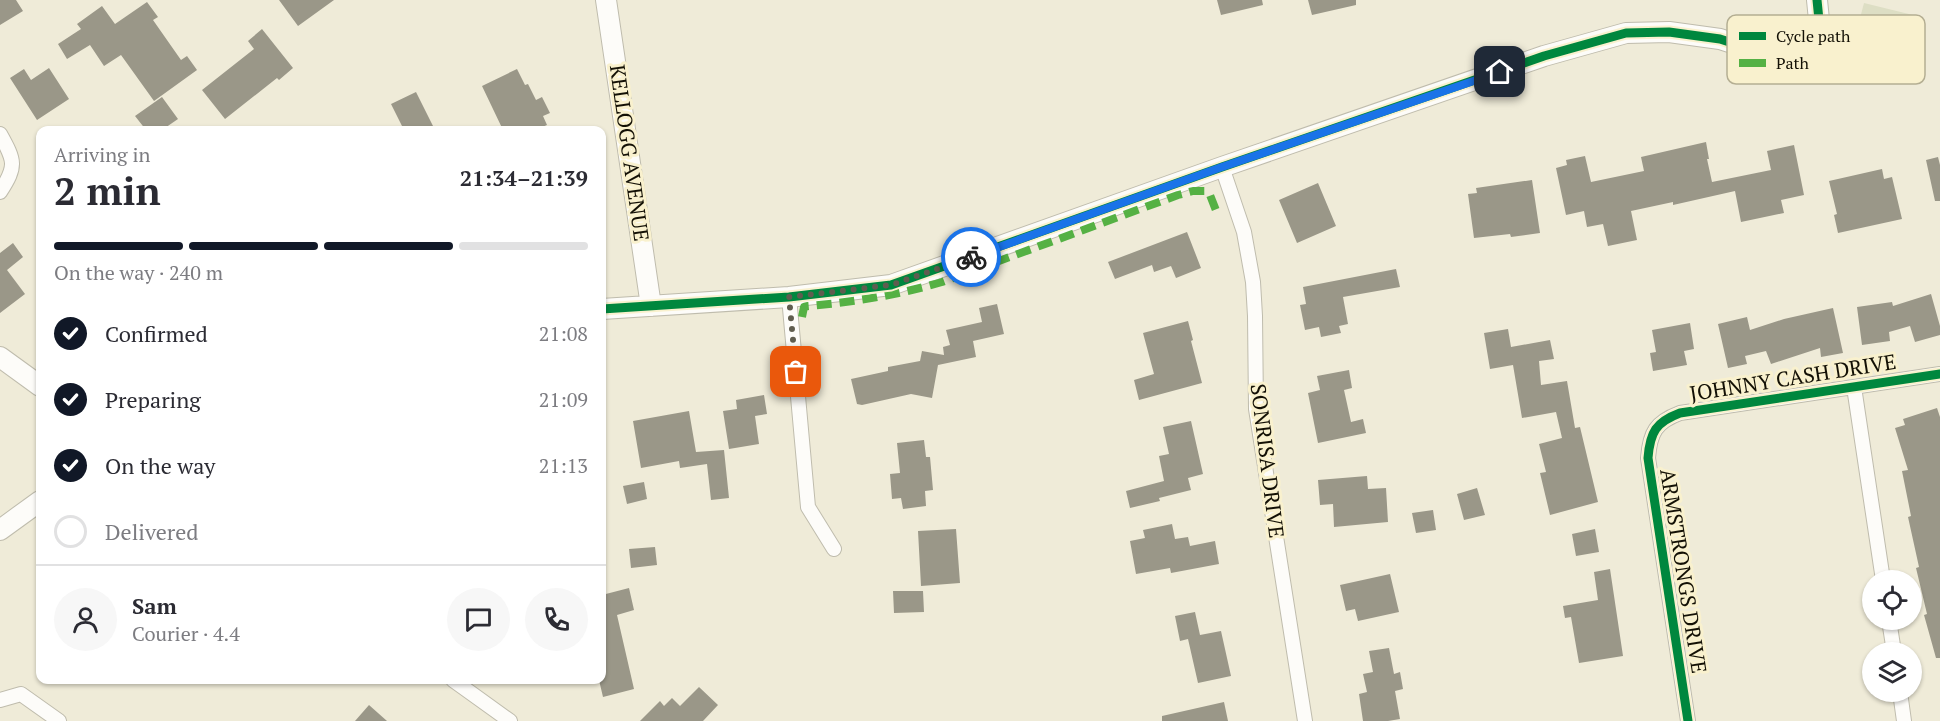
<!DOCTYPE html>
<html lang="en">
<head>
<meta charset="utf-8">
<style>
	body { margin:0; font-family:"PT Serif",serif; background:#f7f7f7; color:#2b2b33; height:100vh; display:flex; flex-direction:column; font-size:22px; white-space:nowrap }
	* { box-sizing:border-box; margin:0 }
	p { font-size:20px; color:#7c7c81 }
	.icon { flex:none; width:33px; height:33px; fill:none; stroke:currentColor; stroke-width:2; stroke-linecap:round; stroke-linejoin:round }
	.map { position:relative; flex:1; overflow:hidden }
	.details { position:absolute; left:36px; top:126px; width:570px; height:558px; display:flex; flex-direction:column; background:#fff; border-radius:12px; box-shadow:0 2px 4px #0004 }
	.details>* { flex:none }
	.tools { position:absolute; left:1862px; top:570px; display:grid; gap:12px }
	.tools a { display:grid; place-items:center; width:60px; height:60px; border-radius:50%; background:#fff; box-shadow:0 2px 4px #0004; font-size:30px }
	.pin { position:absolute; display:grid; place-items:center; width:51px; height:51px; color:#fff; margin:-26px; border-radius:12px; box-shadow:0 3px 9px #0006 }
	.courier { position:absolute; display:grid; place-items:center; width:60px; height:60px; margin:-30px; border:4px solid #1a73e8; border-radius:50%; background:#fff; color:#222; box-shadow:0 2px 8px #0007 }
	.head em { font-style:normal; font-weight:600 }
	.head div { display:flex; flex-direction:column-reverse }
	.head { display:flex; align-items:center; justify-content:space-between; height:102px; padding:0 18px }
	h1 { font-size:39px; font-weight:600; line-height:45px }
	.bar { display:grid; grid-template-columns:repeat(4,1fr); gap:9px 6px; align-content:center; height:72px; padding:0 18px }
	.bar i { height:8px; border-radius:4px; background:#e1e1e2 }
	.bar .current { background:#111827 }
	.bar p { grid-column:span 4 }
	.line { display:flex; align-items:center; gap:15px; padding:0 18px; border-top:2px solid #e1e1e2 }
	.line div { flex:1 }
	.round { display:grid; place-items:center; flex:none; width:63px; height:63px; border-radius:32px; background:#f7f7f7 }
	ol { padding:0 18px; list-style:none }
	li { display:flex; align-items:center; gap:18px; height:66px }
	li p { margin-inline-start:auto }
	li .icon { padding:6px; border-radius:50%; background:#111827; color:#fff; stroke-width:4 }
	li:last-child { color:#7c7c81 }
	li i { width:33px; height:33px; border:3px solid #e1e1e2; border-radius:50% }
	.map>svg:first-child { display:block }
</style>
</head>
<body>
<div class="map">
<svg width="1940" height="721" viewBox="0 0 1940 721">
	<rect width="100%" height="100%" fill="#efebd8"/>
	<!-- green -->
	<path fill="#dddec4" d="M1864 3 1917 16 1909 49 1855 37Z"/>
	<!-- building -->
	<path fill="#9a9788" d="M0 0H16L23 11 0 25Z
		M279 0H334L298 26Z
		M1217 0H1262L1263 5 1221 15Z
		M1308 0H1356V5L1312 15Z
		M147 2 158 17 153 20 181 60 187 56 197 70 154 101 121 55 104 66 90 45 67 59 58 44 81 29 77 24 102 6 115 24Z
		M262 29 293 68 279 80 277 78 225 119 202 90 254 49 248 41Z
		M49 68 69 99 37 120 10 78 24 69 31 80Z
		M517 69 525 85 528 84 536 100 542 97 550 113 543 116 547 125 535 130H503L482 86Z
		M416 92 435 130H404L391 104Z
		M162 97 178 119 162 130H146L135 116Z
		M1706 142 1709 159H1707L1712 182 1771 170 1767 151 1794 145 1804 195 1781 200 1784 213 1741 222 1735 191 1673 205V202L1631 211 1637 240 1608 246 1603 224 1587 227 1584 211 1566 215 1556 168 1567 165 1566 160 1585 156 1591 182 1644 171 1641 157Z
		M1938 157 1940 165V201H1935L1926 160Z
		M1882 169 1884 179 1892 177 1902 219 1838 233 1834 215 1837 214 1829 181Z
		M1532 180 1540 233 1511 237 1510 234 1474 238 1468 194 1477 193 1476 188Z
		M1318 183 1336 226 1297 243 1279 200Z
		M1187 232 1201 268 1176 278 1171 266 1154 272 1152 265 1115 279 1108 262Z
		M13 243 23 257 7 270 25 294 0 313V253Z
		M1396 269 1400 287 1343 297 1348 324 1339 326 1341 333 1321 337 1319 327 1305 330 1300 305 1306 304 1303 287Z
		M1931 294 1940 326V335L1915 342 1910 326 1889 332 1890 341 1862 345 1857 307 1892 302 1893 306Z
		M997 304 1004 334 973 341 976 357 938 365 932 398 911 394 862 405 857 404 851 379 888 371V367L920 361 922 351 944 355 943 347 950 345 946 330 982 322 979 308Z
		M1833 308 1843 353 1821 357 1820 348 1771 364 1766 351 1745 356 1747 364 1728 368 1718 324 1747 317 1750 330 1784 319Z
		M1188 321 1193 340 1191 341 1202 383 1139 400 1134 380 1154 374 1143 333Z
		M1690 323 1694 349 1684 351 1687 365 1653 371 1650 353 1656 352 1652 330Z
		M1508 329 1511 347 1550 340 1554 359 1539 361 1541 385 1567 381 1575 428 1580 427 1598 502 1550 515 1540 473 1546 472 1539 444 1562 438 1556 412 1522 418 1513 365 1490 369 1484 333Z
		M1349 370 1352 388 1344 390 1351 422 1363 419 1366 433 1318 443 1308 393 1320 390 1317 376Z
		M764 395 767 414 755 416 759 444 729 449 723 411 737 409 736 400Z
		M1937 408 1940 417V658H1936L1924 615 1927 614 1916 568 1919 567 1908 517 1911 516 1902 471 1908 470 1895 428 1905 425 1903 419Z
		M689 411 696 452 724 450 729 498 711 500 707 464 680 468 679 461 641 468 633 421Z
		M1191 421 1203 474 1188 478 1191 490 1159 498 1160 501 1130 508 1126 491 1164 481 1159 456 1169 454 1163 427Z
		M924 440 926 457H930L933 490 925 491 926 506 903 509 901 498 892 499 890 474 900 473 897 443Z
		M1367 476 1368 489 1386 488 1388 522 1334 527 1333 504 1320 505 1318 480Z
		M644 482 647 499 627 504 623 486Z
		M1477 488 1485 515 1464 520 1457 494Z
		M1433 510 1436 530 1416 533 1412 513Z
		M1172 524 1175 539 1188 537 1190 546 1215 541 1219 564 1171 573 1170 568 1136 574 1130 541 1145 538 1143 530Z
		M956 529 960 583 921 586 918 531Z
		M1595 529 1599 552 1576 556 1572 534Z
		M655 547 657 565 631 568 629 549Z
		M1610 569 1623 656 1579 663 1571 617 1565 618 1563 606 1598 600 1594 572Z
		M1390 574 1399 612 1358 621 1355 609 1346 611 1340 585Z
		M629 588 634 610 617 615 634 689 603 697 599 680H602V595Z
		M893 591H923L924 612 894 613Z
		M1195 612 1200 635 1221 631 1231 676 1198 683 1188 639 1180 641 1175 616Z
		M1389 648 1394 674 1400 672 1403 689 1395 691 1400 719 1388 721H1363L1359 694 1367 692 1363 674 1373 672 1369 651Z
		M699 687 718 705 703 721H640L660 701 664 706 672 698 680 706Z
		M1224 702 1228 721H1162V716Z
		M369 705 387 721H355Z"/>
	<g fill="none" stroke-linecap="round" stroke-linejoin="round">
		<!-- street casing -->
		<g stroke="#bfbcad" stroke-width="16">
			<path id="street" d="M0 134C15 161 17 166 0 192
				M1222 167 1244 232 1253 282 1255 316 1256 409 1305 721
				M789 297 808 507 834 549
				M1854 387 1883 580
				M1889 620 1894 652
				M453 680 510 721
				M1900 692 1904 721
				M0 700 21 694 59 721
				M1688 721 1648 458C1650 432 1656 422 1680 413L1940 374"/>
		</g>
		<!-- secondary casing -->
		<g stroke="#bfbcad" stroke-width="22">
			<path id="secondary" d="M606 0 651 306
				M602 309 789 297 891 285 1222 167 1544 56 1626 33 1669 32 1720 39 1785 60 1800 56 1811 50 1818 42 1820 30 1817 0
				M0 357 40 386
				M0 530 40 501"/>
		</g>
		<!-- street -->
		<use href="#street" stroke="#fdfcf9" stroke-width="14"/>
		<!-- secondary -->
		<use href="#secondary" stroke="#fdfcf9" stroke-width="20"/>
		<!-- quiet -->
		<path stroke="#55b144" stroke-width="8" stroke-dasharray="15 8" stroke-linecap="butt" d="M802 317 804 307 808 306C854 302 898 295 942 282L1178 195 1193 191H1206L1210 195 1217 213"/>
		<!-- cycleway casing -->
		<g stroke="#f9f1ce" stroke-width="13">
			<path id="cycleway" d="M602 309 789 297 891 285 1222 167 1544 56 1626 33 1669 32 1720 39 1785 60 1800 56 1811 50 1818 42 1820 30 1817 0
				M1688 721 1648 458C1650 432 1656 422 1680 413L1940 374"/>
		</g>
		<!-- cycleway -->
		<use href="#cycleway" stroke="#00873e" stroke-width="9"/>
	</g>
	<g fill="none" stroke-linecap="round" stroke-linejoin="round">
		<!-- done -->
		<path stroke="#605d4f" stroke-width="6" stroke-dasharray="0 10.8" d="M796 372 789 297 891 285 971 257"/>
		<!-- route -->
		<path stroke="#1a73e8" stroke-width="8" d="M971 257 1222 167 1500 72"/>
	</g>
	<g text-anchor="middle" stroke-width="6" stroke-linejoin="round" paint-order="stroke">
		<!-- street labels -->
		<g font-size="21" fill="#131005" stroke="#f9f1ce">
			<text transform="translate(629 153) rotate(82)" y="7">KELLOGG AVENUE</text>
			<text transform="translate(1793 378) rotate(-9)" y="7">JOHNNY CASH DRIVE</text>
			<text transform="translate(1267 461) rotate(83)" y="7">SONRISA DRIVE</text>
			<text transform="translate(1683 571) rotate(81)" y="7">ARMSTRONGS DRIVE</text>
		</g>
	</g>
	<!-- legend -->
	<rect x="1727" y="15" width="198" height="69" rx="9" fill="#f9f1ce" stroke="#b4ae92" stroke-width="1.5"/>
	<rect x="1739" y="32" width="27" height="8" fill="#00873e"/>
	<rect x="1739" y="59" width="27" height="8" fill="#55b144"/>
	<g font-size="16" fill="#131005">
		<text x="1776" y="42">Cycle path</text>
		<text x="1776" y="69">Path</text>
	</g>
</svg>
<div class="tools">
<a><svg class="icon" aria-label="locate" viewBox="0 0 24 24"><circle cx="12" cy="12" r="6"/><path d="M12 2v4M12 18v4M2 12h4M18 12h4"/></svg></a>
<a><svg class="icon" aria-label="layers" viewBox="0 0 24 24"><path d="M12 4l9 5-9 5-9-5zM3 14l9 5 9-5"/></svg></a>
</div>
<div class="pin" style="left:796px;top:372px;background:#ea580c"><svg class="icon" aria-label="bag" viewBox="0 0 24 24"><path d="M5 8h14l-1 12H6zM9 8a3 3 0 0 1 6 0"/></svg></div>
<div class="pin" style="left:1500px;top:72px;background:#1f2937"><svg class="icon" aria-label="home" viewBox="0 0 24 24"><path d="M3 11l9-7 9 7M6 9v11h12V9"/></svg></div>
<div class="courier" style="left:971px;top:257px"><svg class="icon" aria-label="bike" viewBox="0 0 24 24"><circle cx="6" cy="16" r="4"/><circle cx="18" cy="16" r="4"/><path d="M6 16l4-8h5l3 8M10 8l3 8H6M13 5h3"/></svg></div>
<section class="details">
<div class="head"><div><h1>2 min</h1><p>Arriving in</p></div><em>21:34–21:39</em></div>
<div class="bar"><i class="current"></i><i class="current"></i><i class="current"></i><i></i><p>On the way · 240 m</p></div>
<ol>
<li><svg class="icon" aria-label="check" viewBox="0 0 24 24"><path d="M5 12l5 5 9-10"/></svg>Confirmed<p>21:08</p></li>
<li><svg class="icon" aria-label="check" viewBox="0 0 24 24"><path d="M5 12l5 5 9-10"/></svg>Preparing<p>21:09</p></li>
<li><svg class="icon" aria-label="check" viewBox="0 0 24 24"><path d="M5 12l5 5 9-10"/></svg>On the way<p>21:13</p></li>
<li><i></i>Delivered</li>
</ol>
<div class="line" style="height:108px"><a class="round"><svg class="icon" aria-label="person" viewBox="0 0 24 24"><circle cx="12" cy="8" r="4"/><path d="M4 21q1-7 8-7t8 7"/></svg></a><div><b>Sam</b><p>Courier · 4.4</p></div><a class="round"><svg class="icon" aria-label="chat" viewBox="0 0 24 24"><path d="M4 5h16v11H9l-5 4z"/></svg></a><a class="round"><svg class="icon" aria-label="phone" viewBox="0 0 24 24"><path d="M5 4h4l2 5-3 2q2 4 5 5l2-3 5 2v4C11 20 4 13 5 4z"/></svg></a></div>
</section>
</div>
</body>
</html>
